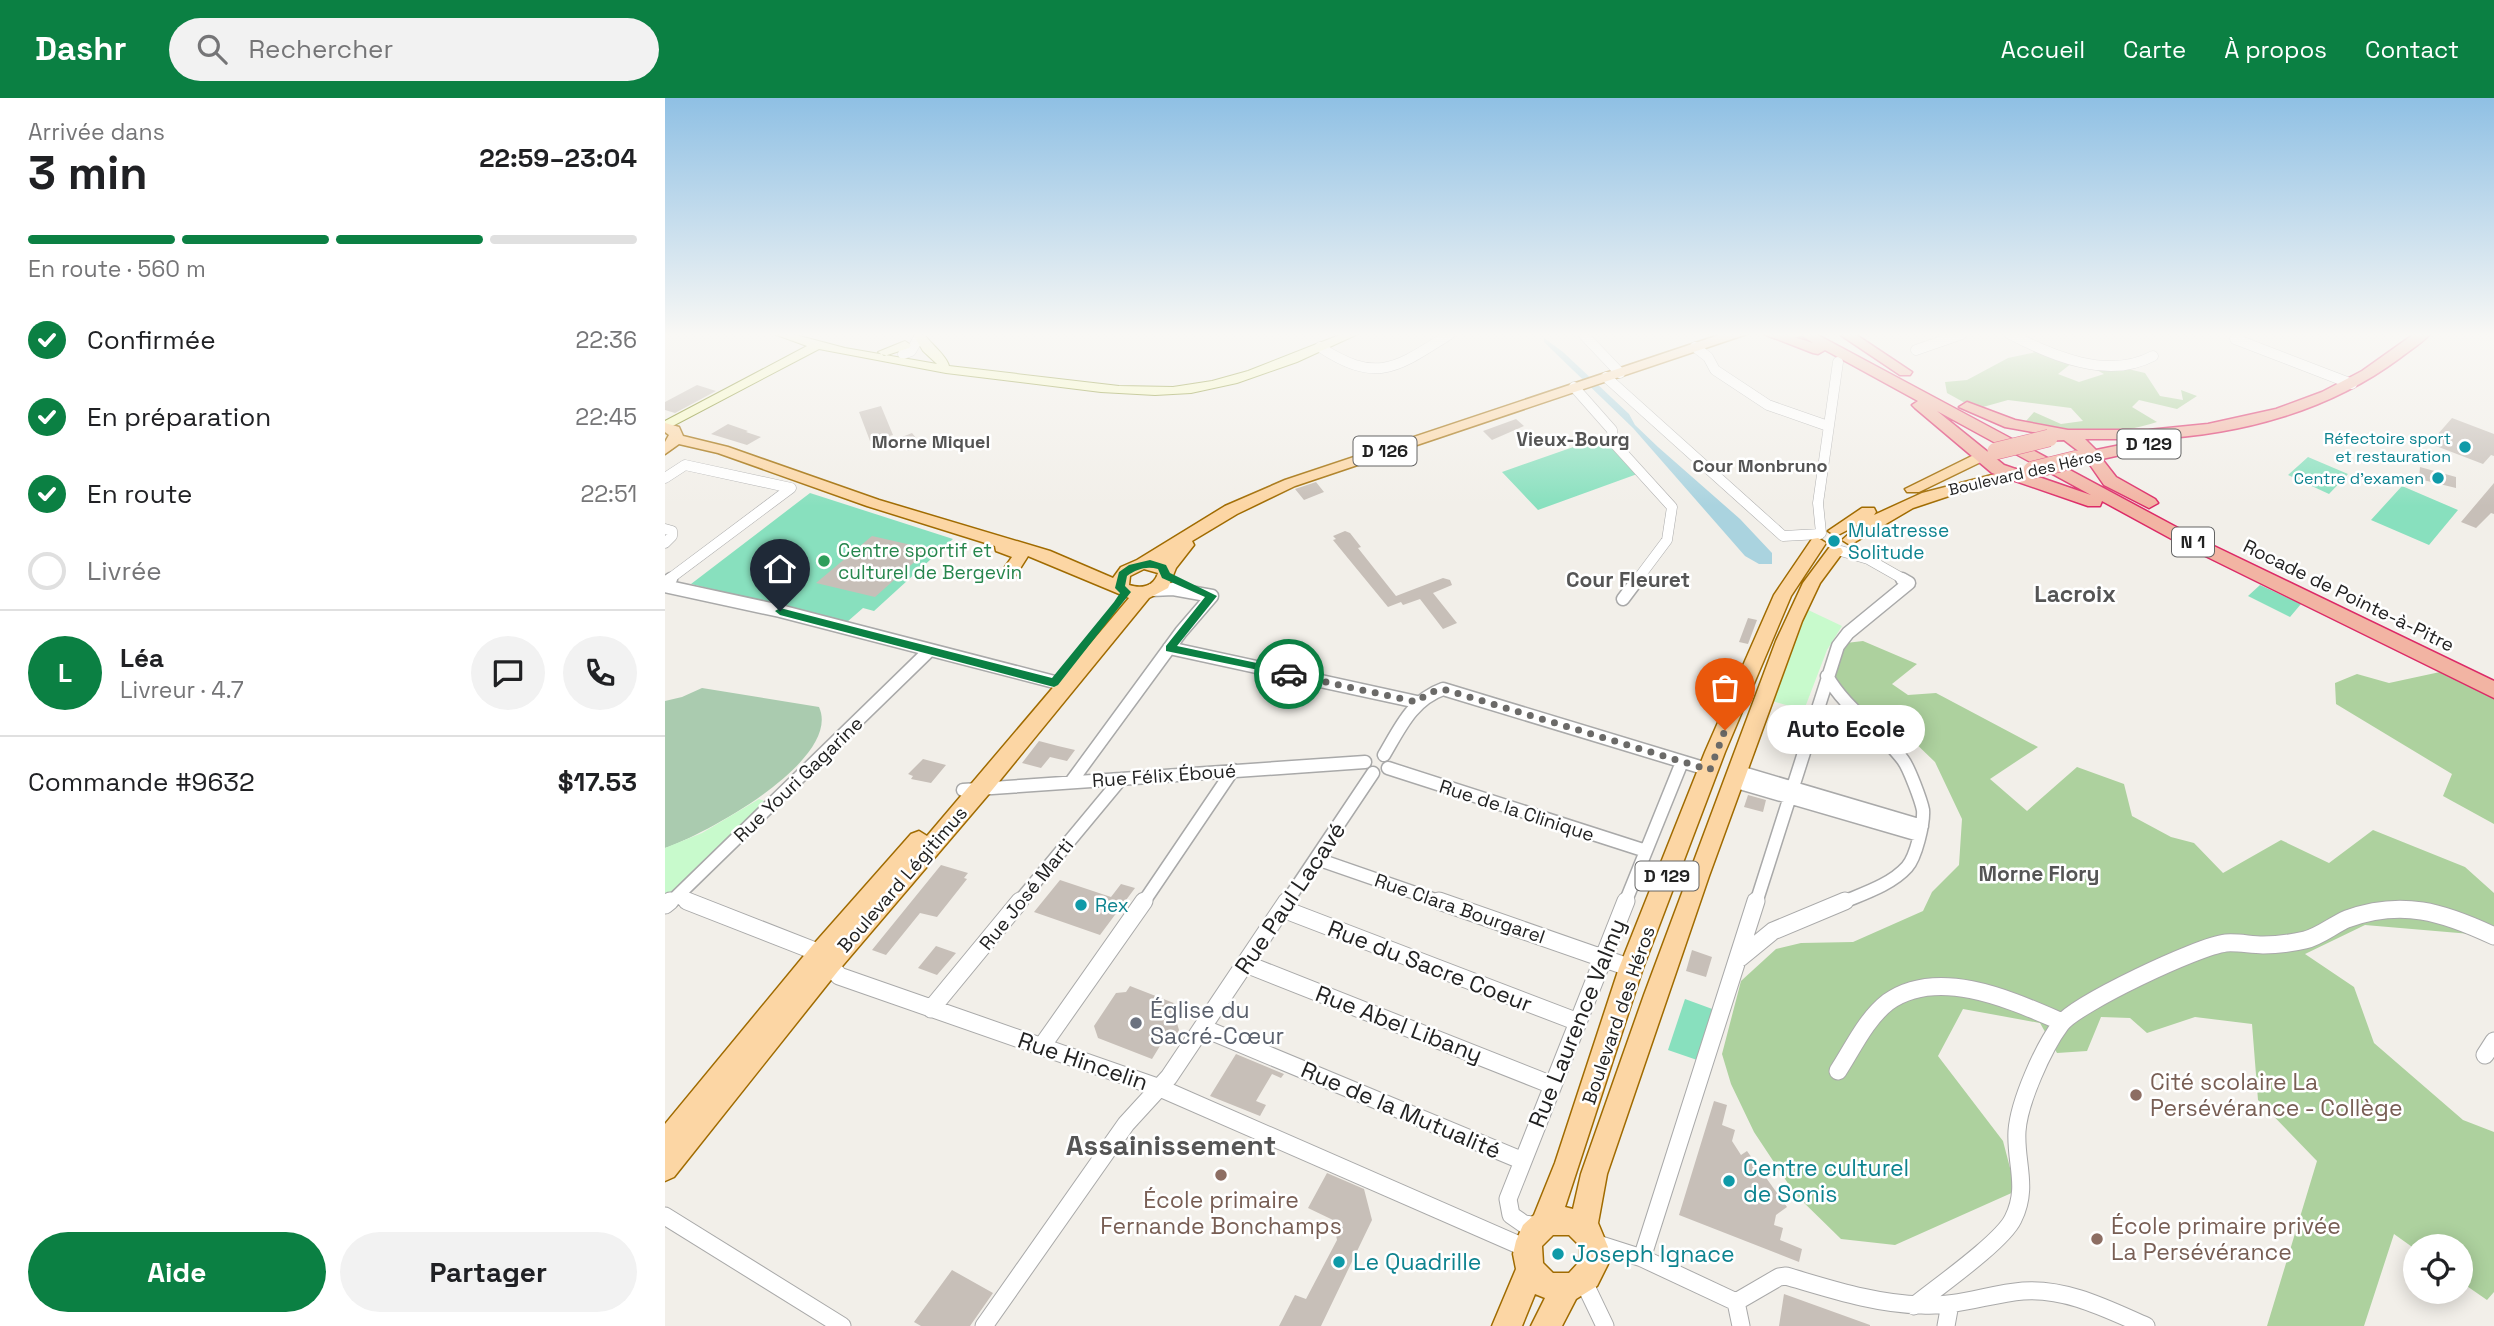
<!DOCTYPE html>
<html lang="fr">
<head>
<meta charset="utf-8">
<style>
	body { margin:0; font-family:"Space Grotesk",sans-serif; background:#f2f2f2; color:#202124; height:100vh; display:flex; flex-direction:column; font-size:26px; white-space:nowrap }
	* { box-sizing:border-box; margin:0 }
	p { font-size:23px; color:#757577 }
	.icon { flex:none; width:38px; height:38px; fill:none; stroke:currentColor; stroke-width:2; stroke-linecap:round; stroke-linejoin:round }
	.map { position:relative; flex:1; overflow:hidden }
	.details { display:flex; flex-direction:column; background:#fff; width:665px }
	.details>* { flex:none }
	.buttons { position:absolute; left:1738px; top:1136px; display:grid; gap:14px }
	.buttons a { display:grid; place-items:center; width:70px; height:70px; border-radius:50%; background:#fff; box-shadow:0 4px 18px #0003; font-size:35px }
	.pin { position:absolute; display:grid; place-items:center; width:60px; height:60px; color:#fff; margin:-72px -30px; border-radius:50% 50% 50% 0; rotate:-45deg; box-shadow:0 0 7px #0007 }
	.pin .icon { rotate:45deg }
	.courier { position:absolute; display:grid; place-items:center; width:70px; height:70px; margin:-35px; border:5px solid #0b8043; border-radius:50%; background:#fff; color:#222; box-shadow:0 2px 9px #0007 }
	.bubble { position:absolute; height:49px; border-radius:24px; background:#fff; box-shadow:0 4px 18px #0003; font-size:23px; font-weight:600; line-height:49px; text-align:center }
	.head em { font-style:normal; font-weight:600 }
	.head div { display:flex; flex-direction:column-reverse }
	.head { display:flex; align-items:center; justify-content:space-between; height:119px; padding:0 28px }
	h1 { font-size:46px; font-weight:600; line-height:52px }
	.bar { display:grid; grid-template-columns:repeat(4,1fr); gap:10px 7px; align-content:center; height:84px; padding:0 28px }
	.bar i { height:9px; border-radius:5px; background:#e0e0e0 }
	.bar .on { background:#0b8043 }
	.bar p { grid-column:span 4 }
	.line { display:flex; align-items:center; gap:18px; padding:0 28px; border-top:2px solid #e0e0e0 }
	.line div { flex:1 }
	.round { display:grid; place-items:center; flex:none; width:74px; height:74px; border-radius:37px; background:#f2f2f2 }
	ol { padding:0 28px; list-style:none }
	li { display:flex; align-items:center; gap:21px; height:77px }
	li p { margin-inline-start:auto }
	li .icon { padding:7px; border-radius:50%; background:#0b8043; color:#fff; stroke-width:4 }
	li:last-child { color:#757577 }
	li i { width:38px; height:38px; border:4px solid #e0e0e0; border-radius:50% }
	.action { display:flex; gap:14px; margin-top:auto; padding:14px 28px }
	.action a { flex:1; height:80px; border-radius:42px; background:#0b8043; color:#fff; font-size:28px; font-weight:600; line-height:80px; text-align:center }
	.action a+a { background:#f2f2f2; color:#202124 }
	header { display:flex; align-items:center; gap:42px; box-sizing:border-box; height:98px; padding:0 35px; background:#0b8043; color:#fff }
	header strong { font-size:33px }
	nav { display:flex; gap:38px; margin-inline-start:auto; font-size:24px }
	.search { width:490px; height:63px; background:#f2f2f2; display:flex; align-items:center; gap:18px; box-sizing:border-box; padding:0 24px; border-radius:38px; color:#757577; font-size:26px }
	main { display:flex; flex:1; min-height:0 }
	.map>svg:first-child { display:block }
</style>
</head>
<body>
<header>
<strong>Dashr</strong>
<div class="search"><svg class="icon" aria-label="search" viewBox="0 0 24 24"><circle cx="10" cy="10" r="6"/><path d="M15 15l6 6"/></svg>Rechercher</div>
<nav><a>Accueil</a><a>Carte</a><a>À propos</a><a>Contact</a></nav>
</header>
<main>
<section class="details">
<div class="head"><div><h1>3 min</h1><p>Arrivée dans</p></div><em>22:59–23:04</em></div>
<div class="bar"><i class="on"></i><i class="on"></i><i class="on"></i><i></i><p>En route · 560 m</p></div>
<ol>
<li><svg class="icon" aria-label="check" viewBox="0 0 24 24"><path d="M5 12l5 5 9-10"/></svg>Confirmée<p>22:36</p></li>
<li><svg class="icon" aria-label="check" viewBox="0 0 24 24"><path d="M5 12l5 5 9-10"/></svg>En préparation<p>22:45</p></li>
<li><svg class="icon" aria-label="check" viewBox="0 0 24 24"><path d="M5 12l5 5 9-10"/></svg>En route<p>22:51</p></li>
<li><i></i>Livrée</li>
</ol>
<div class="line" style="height:126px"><b class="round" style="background:#0b8043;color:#fff">L</b><div><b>Léa</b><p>Livreur · 4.7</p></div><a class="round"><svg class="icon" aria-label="chat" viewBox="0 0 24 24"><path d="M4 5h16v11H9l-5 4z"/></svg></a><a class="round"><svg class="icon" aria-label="phone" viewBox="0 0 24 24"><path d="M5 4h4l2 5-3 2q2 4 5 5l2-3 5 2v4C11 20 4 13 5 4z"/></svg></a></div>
<div class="line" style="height:91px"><div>Commande #9632</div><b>$17.53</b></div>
<div class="action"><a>Aide</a><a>Partager</a></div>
</section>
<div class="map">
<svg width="1829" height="1228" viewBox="0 0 1829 1228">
	<rect width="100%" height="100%" fill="#f2efe9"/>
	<!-- forest -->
	<path fill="#add19e" d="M1380 252 1407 265 1393 276 1414 284 1439 276 1423 267 1429 263 1480 275 1495 298 1518 302 1516 292 1532 298 1512 311 1474 302 1467 309 1492 324C1436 343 1381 330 1324 316L1361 323 1369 314 1396 326 1418 323 1406 310 1343 302 1311 311 1282 295 1280 284 1302 282 1343 260Z
		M1198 543 1252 566 1227 586 1243 597 1271 595 1373 649 1325 681 1362 713 1412 669 1459 686 1467 718 1506 739 1529 745 1558 775 1616 742 1664 765 1708 732 1800 769 1829 795V838L1700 827 1640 856 1689 889 1709 945 1798 1022 1829 1034V1194L1822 1202 1796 1184V1148H1750V1151L1729 1136 1699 1228H1602L1652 1063 1593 1002 1587 926 1530 919 1482 935 1465 920 1436 919 1422 953 1392 955 1375 925 1298 911 1273 958 1338 1043 1351 1093 1230 1147 1176 1141 1130 1096 1089 1034 1066 986 1057 956 1076 883 1111 851 1136 845 1188 844 1258 813 1267 794 1294 767 1297 721 1270 664 1243 638 1192 611 1166 579 1181 545Z
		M1775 574 1829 599V726L1778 698 1787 676 1671 606 1670 585 1692 576 1724 585Z"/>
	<!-- cemetery -->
	<path fill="#aacbaf" d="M37 590 154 609C178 662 39 737 0 750V603L17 599Z"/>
	<!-- park -->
	<path fill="#c8facc" d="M1139 510 1177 528 1162 552 1139 612 1100 601Z
		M94 701 102 704 0 802V750L37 735Z"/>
	<!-- pitch -->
	<path fill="#88e0be" d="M937 339 975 375 873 412 837 374Z
		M1643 359 1683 376 1664 396 1623 377Z
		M1737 388 1793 412 1764 447 1706 422Z
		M145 395 288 441 209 513 198 510 182 524 26 486Z
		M1595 487 1636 506 1625 519 1583 498Z
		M1020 901 1050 912 1035 963 1003 952Z"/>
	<!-- water -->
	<path fill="#aad3df" d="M879 240 898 254 964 316 970 327 993 349 1075 421 1107 455V466H1094L1080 458 968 330 879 244Z"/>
	<!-- building -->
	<path fill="#c7bfb8" d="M32 287 51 293 10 315 0 312V304Z
		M216 308 228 337 205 343 194 314Z
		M1787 320 1829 336V358L1826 357 1818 366 1771 348 1780 339 1773 336Z
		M851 321 859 328 827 342 818 333Z
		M63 326 83 333 81 334 96 339 82 347 46 336Z
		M247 335 257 347 243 353 232 341Z
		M1755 369 1791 379V390L1754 381Z
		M651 384 659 394 639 402 630 391Z
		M1829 385V416L1826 415 1811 430 1796 424Z
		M680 433 685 435 696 449 693 450 731 498 778 480 785 482 787 487 768 495 792 525 778 531 755 501 738 507 736 504 723 509 668 442 671 441 668 438Z
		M207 438 264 451 210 499 151 485Z
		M1083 520 1092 522 1083 546 1074 544Z
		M374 643 393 648 410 652 402 663 385 659 376 670 357 665Z
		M258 661 281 667 266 685 246 681 248 678 243 676Z
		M1083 697 1101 702 1098 714 1079 709Z
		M276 767 303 775 299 780 302 781 272 819 255 815 221 857 207 852Z
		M395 782 446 799 456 786 470 790 435 837 369 814Z
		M271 848 291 855 272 877 253 870Z
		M1027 852 1047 859 1041 879 1021 873Z
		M465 888 519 909 511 922 514 932 512 937 498 943 487 961 433 940 429 928 451 895 461 894Z
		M571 956 619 976 616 980 607 976 591 1003 601 1007 595 1018 545 998Z
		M1049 1003 1062 1007 1057 1027 1070 1032 1067 1043 1076 1057 1082 1053 1122 1109 1111 1117 1109 1127 1118 1130 1115 1142 1137 1151 1134 1164 1014 1117Z
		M662 1075 699 1091 707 1122 656 1228H614L630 1197 641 1201 672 1142 668 1122 643 1110Z
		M287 1172 328 1195 305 1228H256L249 1224Z
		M1119 1196 1205 1227V1228H1114Z"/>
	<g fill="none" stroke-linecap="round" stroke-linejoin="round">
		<!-- minor-far2 casing -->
		<g stroke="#a9a9a9" stroke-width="11">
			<path id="minor-far2" d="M918 236 955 275
				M1345 236C1387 258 1443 282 1488 258
				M1575 236 1570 241 1687 286
				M655 249C713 287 732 269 785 236
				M1030 249 1043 259 1050 272 1103 307 1163 328
				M1251 252 1297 236
				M238 256 246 253 256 236
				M941 279 1118 438 1155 436
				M909 289 947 332 948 344 1007 409 1002 442 972 482
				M0 380 20 367 126 390 3 482
				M0 431 7 433V438L0 445
				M1156 435 1153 405 1173 264
				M1176 453 1203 461 1240 482"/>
		</g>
		<!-- minor-far1 casing -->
		<g stroke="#a9a9a9" stroke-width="15">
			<path id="minor-far1" d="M0 485 6 481
				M0 488 115 513 401 587
				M958 501 973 481
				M504 550 752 604
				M1162 578C1181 612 1215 631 1238 662 1244 670 1256 702 1258 712 1259 725 1251 759 1242 769 1226 787 1197 796 1176 805
				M719 657C735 630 747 602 778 591L1045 672
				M723 670 981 753
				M1071 673 1257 728
				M1068 683 1254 737
				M406 684 516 534 547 498 508 491 487 492
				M298 692 700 664
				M652 761 779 805
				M7 803 265 552
				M3 805 11 799 27 805
				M353 805 456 681
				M478 805 568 672
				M621 805 708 675
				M960 805 1017 664
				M1091 805 1173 548 1183 535 1244 485 1237 481"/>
		</g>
		<!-- minor casing -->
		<g stroke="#a9a9a9" stroke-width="19">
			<path id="minor" d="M22 803 155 855 174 878 495 990 863 1151
				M774 803 966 870
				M0 807 5 803
				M618 811 913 924
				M1075 860 1108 833 1180 803
				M581 866 887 987
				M266 911 355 803
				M538 930 858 1063
				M377 948 479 803
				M1820 957 1829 943
				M1173 973C1188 950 1201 921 1223 904 1274 868 1348 903 1397 924
				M0 1118 177 1228
				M874 1128 859 1126 846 1117 843 1101 961 803
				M930 1145 977 1160 1071 1204 1076 1228
				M977 1160 1091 803
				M918 1182 940 1228
				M1071 1204 1114 1179 1121 1178C1166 1191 1210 1206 1257 1207 1292 1209 1324 1196 1358 1193 1402 1190 1442 1211 1481 1228
				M1249 1208C1271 1190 1337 1144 1348 1121 1364 1089 1350 1065 1352 1033 1354 1004 1378 950 1396 926 1411 906 1533 848 1561 845 1573 844 1586 847 1598 847 1611 847 1627 845 1640 842 1654 839 1668 827 1682 821 1737 801 1778 814 1829 838
				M319 1228 461 1026 504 979 622 803
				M1281 1228 1285 1206"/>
		</g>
		<!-- secondary casing -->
		<g stroke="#707d05" stroke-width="2">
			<path id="secondary" d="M109 236H127L180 250 272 266 258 253 249 238 259 236C266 246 282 258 284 268L454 288 508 289 547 283 583 273 677 236H693L632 264 572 285 526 295 490 297 436 294 281 275 154 251 0 332V323L142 248Z
				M240 243 246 247 244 250 219 258 213 254Z"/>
		</g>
		<!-- primary casing -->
		<g stroke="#a06b00" stroke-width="3">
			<path id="primary" d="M1057 236H1082L630 388 572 416 527 443 529 447 511 470 503 490 484 500 323 697 173 873 9 1079 0 1083V1026L147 848 246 736 254 733 262 738 464 500 363 458 351 477H339L337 473 347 459 331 453 330 448 202 408 53 355 14 346 0 356V344L4 337 0 334V325L14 329 18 338 63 349 214 402 385 453 448 480 456 469 472 462 560 408 620 382ZM479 471 493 475C489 489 476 491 464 487L465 478Z
				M1101 236H1139C1131 242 1108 243 1101 236Z
				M1317 353 1322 355 1325 358 1322 361 1254 394H1242L1240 391Z
				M1350 371 1355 373 1358 376 1355 379 1290 396 1248 410 1185 447 1177 442 1196 425 1171 438 1163 433 1197 410H1209L1211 414 1209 417 1257 395Z
				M1153 440 1161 445 1126 498 1060 654 978 870 900 1109 908 1111 916 1076 979 897 1111 543 1138 485 1164 450H1176L1178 454 1155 485 1137 523 1044 778 942 1076 933 1125 943 1149V1166L932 1188 911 1201 897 1228H866L880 1200 870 1196 857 1228H827L851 1171 848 1156 851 1143 858 1127 869 1117 890 1065 954 870 1040 654 1109 497 1147 441ZM888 1137H904L915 1148V1163L904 1175H888L878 1165 877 1148Z"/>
		</g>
		<!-- trunk casing -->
		<g stroke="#dc2a67" stroke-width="3">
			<path id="trunk" d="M1099 236H1119L1148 245 1134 236H1151L1526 437 1829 583V600L1514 445 1437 403 1435 408H1423L1327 375 1250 310 1247 307 1253 303 1160 252 1153 256 1148 255ZM1272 313 1426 397 1339 367Z
				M1174 236H1190L1247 274 1245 277H1235Z
				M1749 236H1765C1757 245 1745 252 1735 260 1664 313 1575 337 1487 341L1494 346 1492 349 1437 361 1451 379 1490 401 1493 405 1484 410 1439 387 1423 364H1406L1404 361 1406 358 1416 355 1399 342 1378 343 1376 340 1379 336 1340 329 1294 309 1302 304 1350 322 1403 332H1483L1543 326 1611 311 1657 294 1697 273ZM1420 341H1485L1431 352Z"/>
		</g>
		<!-- minor-far2 -->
		<use href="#minor-far2" stroke="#fff" stroke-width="10"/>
		<!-- minor-far1 -->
		<use href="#minor-far1" stroke="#fff" stroke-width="12"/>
		<!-- minor -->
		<use href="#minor" stroke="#fff" stroke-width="17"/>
		<!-- secondary -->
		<use href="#secondary" fill="#f7fabf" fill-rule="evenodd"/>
		<!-- primary -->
		<use href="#primary" fill="#fcd6a4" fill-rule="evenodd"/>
		<!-- trunk -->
		<use href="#trunk" fill="#f2b4a3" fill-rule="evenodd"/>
		<!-- trunk-bridge casing -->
		<g stroke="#dc2a67" stroke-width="18" stroke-linecap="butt">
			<path id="trunk-bridge" d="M1331 353 1384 340
				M1367 372 1412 361"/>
		</g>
		<!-- trunk-bridge -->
		<use href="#trunk-bridge" stroke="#f2b4a3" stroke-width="17"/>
	</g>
	<!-- sky -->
	<linearGradient id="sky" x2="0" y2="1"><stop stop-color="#8fc0e4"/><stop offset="0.58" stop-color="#f9f8f5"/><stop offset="1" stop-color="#f9f8f5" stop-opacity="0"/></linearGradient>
	<rect width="1829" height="408" fill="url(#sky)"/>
	<!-- route -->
	<path fill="#0b8043" d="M485 462 501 467 505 475 552 498 512 548 624 572 630 576 628 579 501 553V548L540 499 497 480 493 471C481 468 472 471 462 478L460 488 466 494 393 587 389 589 115 517 110 513 115 510 387 580 449 504 455 495 450 490 454 474 464 467Z"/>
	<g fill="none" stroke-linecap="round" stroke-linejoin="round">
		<!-- done -->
		<path stroke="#6b6a68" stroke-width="7" stroke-dasharray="0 12.6" d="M624 576 752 604 763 595 778 591 1045 672 1060 632"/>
	</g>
	<!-- markers -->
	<g fill="#0f9aa8" stroke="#fff" stroke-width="2.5">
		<circle cx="1800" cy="349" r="7"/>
		<circle cx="1773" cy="380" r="7"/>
		<circle cx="1169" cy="443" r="7"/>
		<circle cx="416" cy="807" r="7"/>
		<circle cx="1064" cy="1083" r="7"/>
		<circle cx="893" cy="1156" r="7"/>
		<circle cx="674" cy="1164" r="7"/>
	</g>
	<circle fill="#2e9e5b" stroke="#fff" stroke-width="2.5" cx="159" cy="463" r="7"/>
	<circle fill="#6b7280" stroke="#fff" stroke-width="2.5" cx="471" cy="925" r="7"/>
	<g fill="#8d6e63" stroke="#fff" stroke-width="2.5">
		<circle cx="1471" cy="997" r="7"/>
		<circle cx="556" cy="1077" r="7"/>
		<circle cx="1432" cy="1141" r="7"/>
	</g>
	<g text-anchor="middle" stroke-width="5" stroke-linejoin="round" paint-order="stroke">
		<!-- far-culture labels -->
		<g font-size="16" fill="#0d838f" stroke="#fff" text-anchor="end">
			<text x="1786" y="346">Réfectoire sport<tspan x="1786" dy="18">et restauration</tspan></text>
			<text x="1759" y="386">Centre d'examen</text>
		</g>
		<!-- far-street labels -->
		<g font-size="16" fill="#222" stroke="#fff">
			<text transform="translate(1360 374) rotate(-13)" y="6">Boulevard des Héros</text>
		</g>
		<!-- far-neighbourhood labels -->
		<g font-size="18" font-weight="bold" fill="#555" stroke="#fff">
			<text x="266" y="350">Morne Miquel</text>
			<text x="1095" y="374">Cour Monbruno</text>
		</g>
		<!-- shield labels -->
		<g fill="#fff" stroke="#646464" stroke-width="2">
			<rect x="1452.5" y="331.5" width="63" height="29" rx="5"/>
			<rect x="688.5" y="338.5" width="63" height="29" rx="5"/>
			<rect x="1507" y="429.5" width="42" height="29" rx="5"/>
			<rect x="970.5" y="763.5" width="63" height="29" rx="5"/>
		</g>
		<g font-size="18" font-weight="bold" fill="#222">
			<text x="1484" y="352">D 129</text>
			<text x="720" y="359">D 126</text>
			<text x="1528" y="450">N 1</text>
			<text x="1002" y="784">D 129</text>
		</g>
		<!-- far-quarter labels -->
		<g font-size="19" font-weight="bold" fill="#555" stroke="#fff">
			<text x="908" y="348">Vieux-Bourg</text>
		</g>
		<!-- culture labels -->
		<g font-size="19" fill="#0d838f" stroke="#fff" text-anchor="start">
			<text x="1183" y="439">Mulatresse<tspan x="1183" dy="22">Solitude</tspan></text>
			<text x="430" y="814">Rex</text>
		</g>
		<!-- leisure labels -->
		<g font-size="19" fill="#27864d" stroke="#fff" text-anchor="start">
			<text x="173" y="459">Centre sportif et<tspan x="173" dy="22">culturel de Bergevin</tspan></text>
		</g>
		<!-- street labels -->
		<g font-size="19" fill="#222" stroke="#fff">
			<text transform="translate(1684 497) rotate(26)" y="7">Rocade de Pointe-à-Pitre</text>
			<text transform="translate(499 677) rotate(-4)" y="7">Rue Félix Éboué</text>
			<text transform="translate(133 681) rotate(-44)" y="7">Rue Youri Gagarine</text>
			<text transform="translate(852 712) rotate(18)" y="7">Rue de la Clinique</text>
			<text transform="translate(237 781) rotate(-49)" y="7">Boulevard Légitimus</text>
			<text transform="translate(361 796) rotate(-51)" y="7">Rue José Marti</text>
			<text transform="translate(795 810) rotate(19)" y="7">Rue Clara Bourgarel</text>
			<text transform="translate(953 917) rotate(-71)" y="7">Boulevard des Héros</text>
		</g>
		<!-- neighbourhood labels -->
		<g font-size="21" font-weight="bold" fill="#555" stroke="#fff">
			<text x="963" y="489">Cour Fleuret</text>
			<text x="1374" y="783">Morne Flory</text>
		</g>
		<!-- quarter labels -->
		<g font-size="23" font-weight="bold" fill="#555" stroke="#fff">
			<text x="1410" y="504">Lacroix</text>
		</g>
		<!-- near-street labels -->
		<g font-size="23" fill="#222" stroke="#fff">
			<text transform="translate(625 800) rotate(-56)" y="8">Rue Paul Lacavé</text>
			<text transform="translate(765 868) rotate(21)" y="8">Rue du Sacre Coeur</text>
			<text transform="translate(912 925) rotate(-68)" y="8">Rue Laurence Valmy</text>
			<text transform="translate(734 926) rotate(21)" y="8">Rue Abel Libany</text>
			<text transform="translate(418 963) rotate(19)" y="8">Rue Hincelin</text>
			<text transform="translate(736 1012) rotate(23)" y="8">Rue de la Mutualité</text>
		</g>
		<!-- near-worship labels -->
		<g font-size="23" fill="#5b616d" stroke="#fff" text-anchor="start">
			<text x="485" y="920">Église du<tspan x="485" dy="26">Sacré-Cœur</tspan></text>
		</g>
		<!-- near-education labels -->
		<g font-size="23" fill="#785e54" stroke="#fff" text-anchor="start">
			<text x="1485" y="992">Cité scolaire La<tspan x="1485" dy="26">Persévérance - Collège</tspan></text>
			<text x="556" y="1110" text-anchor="middle">École primaire<tspan x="556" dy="26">Fernande Bonchamps</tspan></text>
			<text x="1446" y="1136">École primaire privée<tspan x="1446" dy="26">La Persévérance</tspan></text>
		</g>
		<!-- near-culture labels -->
		<g font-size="23" fill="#0d838f" stroke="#fff" text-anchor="start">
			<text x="1078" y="1078">Centre culturel<tspan x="1078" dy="26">de Sonis</tspan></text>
			<text x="907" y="1164">Joseph Ignace</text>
			<text x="688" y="1172">Le Quadrille</text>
		</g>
		<!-- near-quarter labels -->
		<g font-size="28" font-weight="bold" fill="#555" stroke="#fff">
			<text x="506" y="1057">Assainissement</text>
		</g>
	</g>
</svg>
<div class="buttons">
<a><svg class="icon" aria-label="locate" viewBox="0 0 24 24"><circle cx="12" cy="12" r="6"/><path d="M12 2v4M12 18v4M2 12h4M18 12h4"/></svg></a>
</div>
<div class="pin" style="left:1060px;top:632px;background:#ea580c"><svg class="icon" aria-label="bag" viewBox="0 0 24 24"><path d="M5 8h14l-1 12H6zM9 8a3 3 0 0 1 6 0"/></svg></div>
<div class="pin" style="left:115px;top:513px;background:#1f2937"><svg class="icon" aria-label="home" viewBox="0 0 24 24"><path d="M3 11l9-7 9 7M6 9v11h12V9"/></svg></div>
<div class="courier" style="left:624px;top:576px"><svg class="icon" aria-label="car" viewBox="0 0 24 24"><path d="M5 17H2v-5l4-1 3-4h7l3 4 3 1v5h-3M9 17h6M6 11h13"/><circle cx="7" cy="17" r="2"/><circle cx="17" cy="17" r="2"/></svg></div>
<div class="bubble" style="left:1102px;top:607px;width:158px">Auto Ecole</div>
</div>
</main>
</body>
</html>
